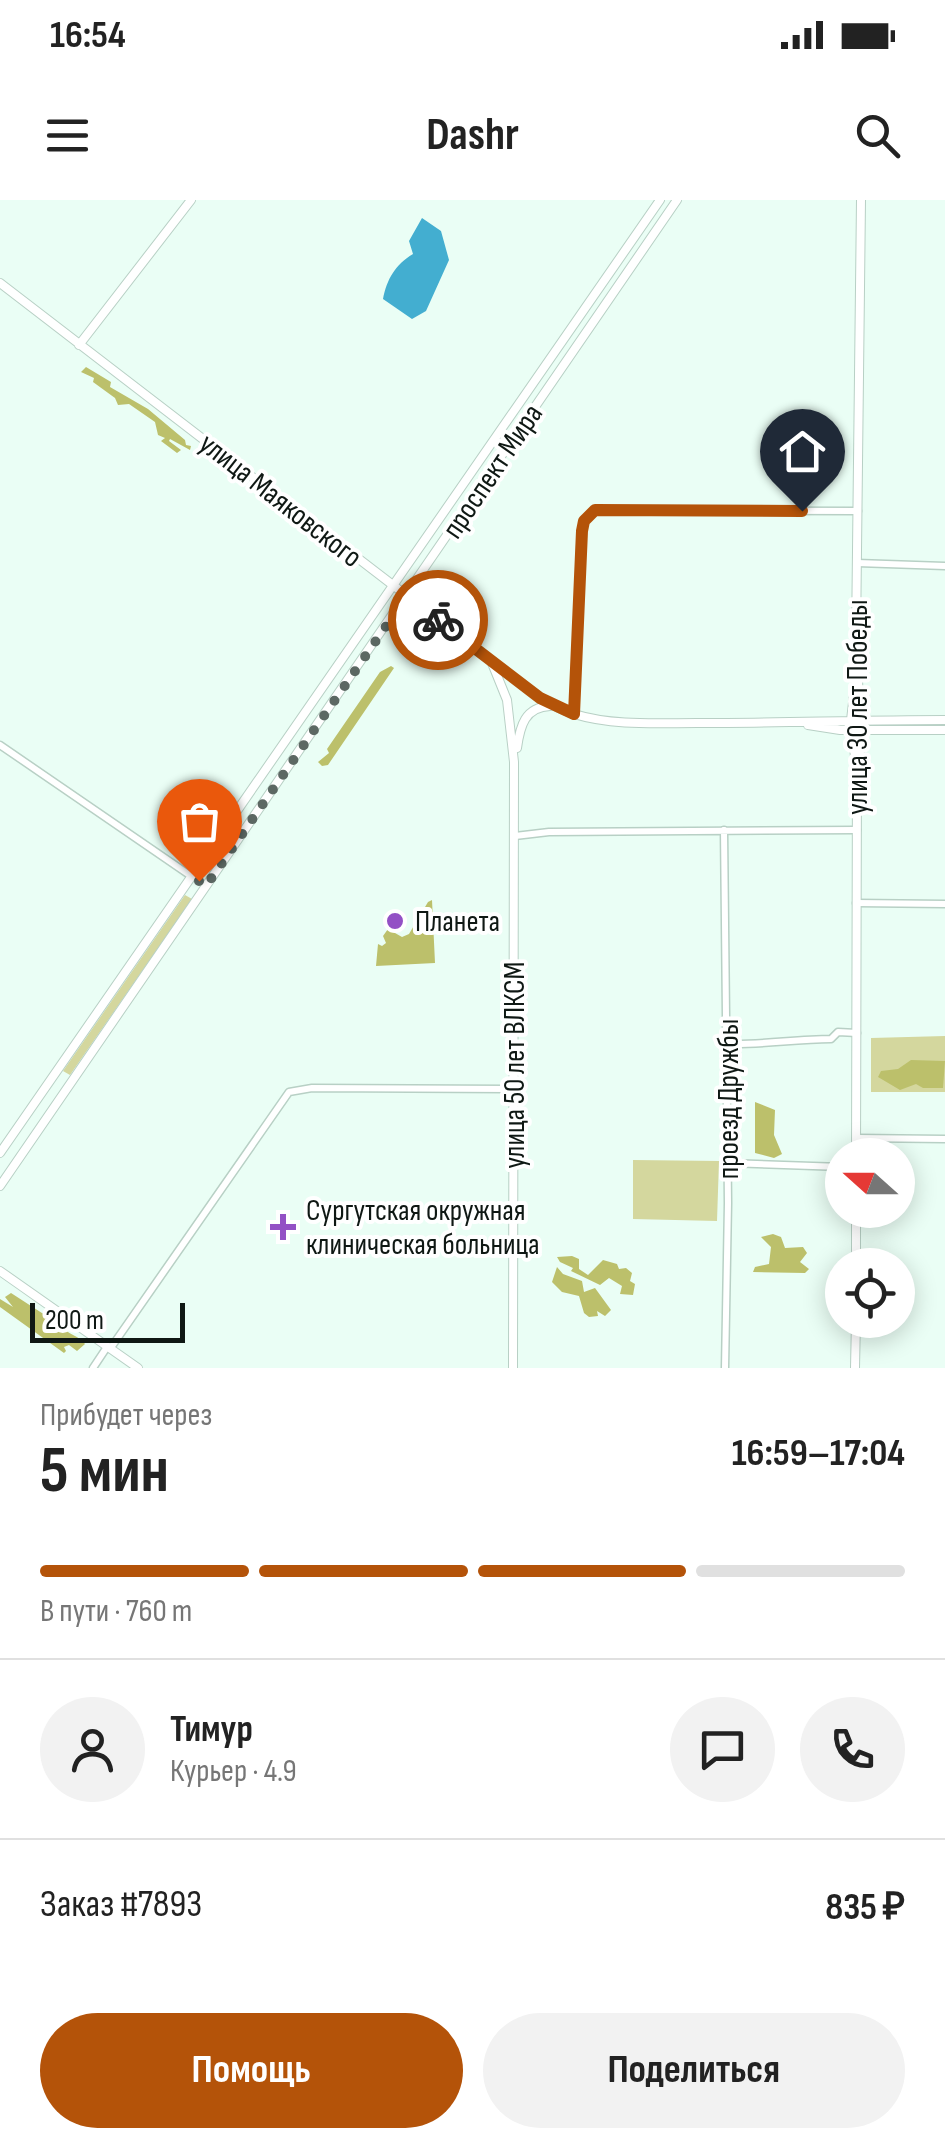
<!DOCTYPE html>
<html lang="ru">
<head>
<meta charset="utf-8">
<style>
	body { margin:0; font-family:"Sofia Sans Condensed",sans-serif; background:#f2f2f2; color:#222; height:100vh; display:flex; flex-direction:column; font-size:38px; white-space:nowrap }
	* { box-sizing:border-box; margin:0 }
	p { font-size:32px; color:#767676 }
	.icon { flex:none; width:55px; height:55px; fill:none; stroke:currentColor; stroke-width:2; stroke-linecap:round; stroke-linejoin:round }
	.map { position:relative; height:1168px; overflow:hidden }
	.drawer { display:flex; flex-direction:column; background:#fff; flex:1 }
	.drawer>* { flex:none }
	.needle { width:65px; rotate:291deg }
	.buttons { position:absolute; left:825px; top:938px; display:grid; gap:20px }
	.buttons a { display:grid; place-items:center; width:90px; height:90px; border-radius:50%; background:#fff; box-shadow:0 5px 25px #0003; font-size:50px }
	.scale { position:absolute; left:30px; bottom:25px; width:155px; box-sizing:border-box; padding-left:10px; border:5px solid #0f1814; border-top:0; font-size:28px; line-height:35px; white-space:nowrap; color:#0f1814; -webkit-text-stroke:8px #fff; paint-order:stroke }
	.pin { position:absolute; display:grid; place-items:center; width:85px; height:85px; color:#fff; margin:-102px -42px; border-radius:50% 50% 50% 0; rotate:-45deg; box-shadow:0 0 10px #0007 }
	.pin .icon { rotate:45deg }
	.courier { position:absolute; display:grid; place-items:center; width:100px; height:100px; margin:-50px; border:8px solid #b45309; border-radius:50%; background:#fff; color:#222; box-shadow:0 2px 12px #0007 }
	.head em { font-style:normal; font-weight:700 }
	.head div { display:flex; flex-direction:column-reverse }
	.head { display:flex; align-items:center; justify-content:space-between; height:170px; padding:0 40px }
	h1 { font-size:65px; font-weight:700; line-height:75px }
	.bar { display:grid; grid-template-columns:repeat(4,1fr); gap:15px 10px; align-content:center; height:120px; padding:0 40px }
	.bar i { height:12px; border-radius:8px; background:#e0e0e0 }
	.bar .selected { background:#b45309 }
	.bar p { grid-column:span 4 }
	.line { display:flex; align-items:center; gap:25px; padding:0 40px; border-top:2px solid #e0e0e0 }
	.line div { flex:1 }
	.round { display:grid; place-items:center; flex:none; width:105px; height:105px; border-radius:52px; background:#f2f2f2 }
	.button { display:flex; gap:20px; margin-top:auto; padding:20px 40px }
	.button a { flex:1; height:115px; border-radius:60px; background:#b45309; color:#fff; font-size:40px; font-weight:700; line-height:115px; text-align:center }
	.button a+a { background:#f2f2f2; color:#222 }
	.status { display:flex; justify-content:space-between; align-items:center; height:70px; padding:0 50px; background:#fff; direction:ltr }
	.status svg { height:28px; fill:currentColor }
	header { display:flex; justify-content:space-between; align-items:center; height:130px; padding:0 40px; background:#fff; font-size:45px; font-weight:700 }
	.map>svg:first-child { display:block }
</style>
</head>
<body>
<div class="status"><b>16:54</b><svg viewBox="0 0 49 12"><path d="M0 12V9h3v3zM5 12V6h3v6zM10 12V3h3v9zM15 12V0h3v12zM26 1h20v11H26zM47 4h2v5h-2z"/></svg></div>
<header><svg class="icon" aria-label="menu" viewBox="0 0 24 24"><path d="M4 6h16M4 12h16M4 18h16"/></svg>Dashr<svg class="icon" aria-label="search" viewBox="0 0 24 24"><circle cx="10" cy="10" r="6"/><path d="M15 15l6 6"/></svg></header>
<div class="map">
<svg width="945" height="1168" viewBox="0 0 945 1168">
	<rect width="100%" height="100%" fill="#eafef5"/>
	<!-- green -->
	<path fill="#d4d79e" d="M185 695 192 699 70 875 63 871Z
		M945 836V892H871V838Z
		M633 960 719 961 717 1021 633 1019Z"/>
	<!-- forest -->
	<path fill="#bcc06b" d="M86 167 111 182 110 187 148 209 185 240 186 245 191 246 190 250 170 239 169 241 181 250 177 253 161 241 165 238 158 235 155 222 129 204 118 205 115 198 93 182 94 178 81 172Z
		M391 466 394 468 328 565 322 566 318 562 329 553 327 549 380 472Z
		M432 700 435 763 376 766 378 744 382 746 386 743 383 736 388 729 402 737 409 734 428 702Z
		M911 860 945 861 943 888H923L916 884 900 890 878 877 881 871 898 869Z
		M755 902 775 910 774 935 782 954 774 958 755 953Z
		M773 1034 781 1037 785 1048 803 1047 807 1053 800 1062 809 1069 805 1073 753 1072 755 1067 769 1064 771 1047 761 1037Z
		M572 1056 579 1059V1069L588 1075 603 1060 617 1064 619 1069 626 1068 632 1073 630 1081 635 1084 633 1095 620 1094 622 1086 609 1078 600 1085 571 1071 573 1068 560 1062 557 1057Z
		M557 1067 563 1074 582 1081 584 1092 595 1088 611 1110 605 1116 597 1111 598 1116 589 1117 584 1113 579 1096 562 1092 552 1082Z
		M11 1093 62 1126C67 1135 79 1135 85 1144L77 1151 69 1145 64 1147 66 1151 64 1153 0 1107V1099L13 1107 5 1097Z"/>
	<!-- water -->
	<path fill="#43aed0" d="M422 18 441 31 449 60 426 111 412 119 383 99C387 79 395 65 413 54L409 41Z"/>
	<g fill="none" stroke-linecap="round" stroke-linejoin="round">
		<!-- minor casing -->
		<g stroke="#b8d0c5" stroke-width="9">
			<path id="minor" d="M857 363 945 366
				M574 514 581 331 584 321 595 310 858 311
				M0 545 191 676
				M724 630 728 1003 725 1168
				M515 636 549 632 857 630
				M856 703 945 704
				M728 844C764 845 795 839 831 839L838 832 857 833
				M856 938 945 939
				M728 963 842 967
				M110 1149 289 892 312 888 514 889
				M93 1168 107 1147"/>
		</g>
		<!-- major casing -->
		<g stroke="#b8d0c5" stroke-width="10">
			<path id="major" d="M0 83 515 479C534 493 551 507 574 514 613 526 657 523 697 523 780 523 862 520 945 520
				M79 145 191 0
				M492 463 507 500 514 562 513 1168
				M855 485 851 520 856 566
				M808 525 840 530H945
				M517 548C520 526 525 507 550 506
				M0 953 660 0
				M856 955 857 571 861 543 856 438 861 0
				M0 986 677 0
				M856 1010V1065
				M0 1071 138 1168
				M855 1168 856 1120"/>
		</g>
		<!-- minor -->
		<use href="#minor" stroke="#fff" stroke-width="6"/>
		<!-- major -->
		<use href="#major" stroke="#fff" stroke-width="8"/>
	</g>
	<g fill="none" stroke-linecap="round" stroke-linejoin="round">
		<!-- done -->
		<path stroke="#5c6863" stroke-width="10" stroke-dasharray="0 18" d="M199 681 206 686 407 396 438 420"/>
		<!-- route -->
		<path stroke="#b45309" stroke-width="12" d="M438 420 540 498 574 514 582 331 584 321 595 310 802 311"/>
	</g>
	<!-- markers -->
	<g fill="#9350c5" stroke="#fff" stroke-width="4">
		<circle cx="395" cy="721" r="10"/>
		<path d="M278 1012h10v10h10v10h-10v10h-10v-10h-10v-10h10z"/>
	</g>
	<g text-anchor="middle" stroke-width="8" stroke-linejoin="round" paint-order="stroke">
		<!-- street labels -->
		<g font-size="30" fill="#0f1814" stroke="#fff">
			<text transform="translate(492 271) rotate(-56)" y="10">проспект Мира</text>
			<text transform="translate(281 300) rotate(38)" y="10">улица Маяковского</text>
			<text transform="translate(857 507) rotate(-90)" y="10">улица 30 лет Победы</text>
			<text transform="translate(514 865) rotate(-90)" y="10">улица 50 лет ВЛКСМ</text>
			<text transform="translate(728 899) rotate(-90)" y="10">проезд Дружбы</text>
		</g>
		<!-- poi labels -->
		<g font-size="30" fill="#0f1814" stroke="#fff" text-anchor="start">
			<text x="415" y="731">Планета</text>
			<text x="306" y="1020">Сургутская окружная<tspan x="306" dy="34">клиническая больница</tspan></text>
		</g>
	</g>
</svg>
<div class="buttons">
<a><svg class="needle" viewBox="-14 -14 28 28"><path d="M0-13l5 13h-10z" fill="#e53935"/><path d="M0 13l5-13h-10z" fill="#767676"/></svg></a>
<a><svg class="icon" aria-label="locate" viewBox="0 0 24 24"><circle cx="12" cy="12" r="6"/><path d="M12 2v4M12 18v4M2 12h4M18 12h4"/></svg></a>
</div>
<div class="scale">200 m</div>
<div class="pin" style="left:199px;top:681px;background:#ea580c"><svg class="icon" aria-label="bag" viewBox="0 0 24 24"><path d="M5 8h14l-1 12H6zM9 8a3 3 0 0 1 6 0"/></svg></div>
<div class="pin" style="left:802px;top:311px;background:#1f2937"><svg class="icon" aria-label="home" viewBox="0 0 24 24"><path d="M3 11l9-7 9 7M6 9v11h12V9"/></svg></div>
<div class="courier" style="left:438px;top:420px"><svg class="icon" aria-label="bike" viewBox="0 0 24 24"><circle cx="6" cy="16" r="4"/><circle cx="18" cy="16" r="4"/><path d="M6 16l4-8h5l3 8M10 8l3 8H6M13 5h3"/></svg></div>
</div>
<section class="drawer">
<div class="head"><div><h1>5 мин</h1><p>Прибудет через</p></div><em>16:59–17:04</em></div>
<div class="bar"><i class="selected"></i><i class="selected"></i><i class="selected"></i><i></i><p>В пути · 760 m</p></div>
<div class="line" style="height:180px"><a class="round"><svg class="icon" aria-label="person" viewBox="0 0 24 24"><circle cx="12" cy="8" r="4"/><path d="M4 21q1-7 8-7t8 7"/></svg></a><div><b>Тимур</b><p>Курьер · 4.9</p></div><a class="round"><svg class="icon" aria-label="chat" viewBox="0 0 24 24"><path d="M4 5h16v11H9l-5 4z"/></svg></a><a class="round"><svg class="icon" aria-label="phone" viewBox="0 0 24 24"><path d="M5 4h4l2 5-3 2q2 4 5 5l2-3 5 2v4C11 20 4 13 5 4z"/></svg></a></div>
<div class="line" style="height:130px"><div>Заказ #7893</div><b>835 ₽</b></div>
<div class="button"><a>Помощь</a><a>Поделиться</a></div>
</section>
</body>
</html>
